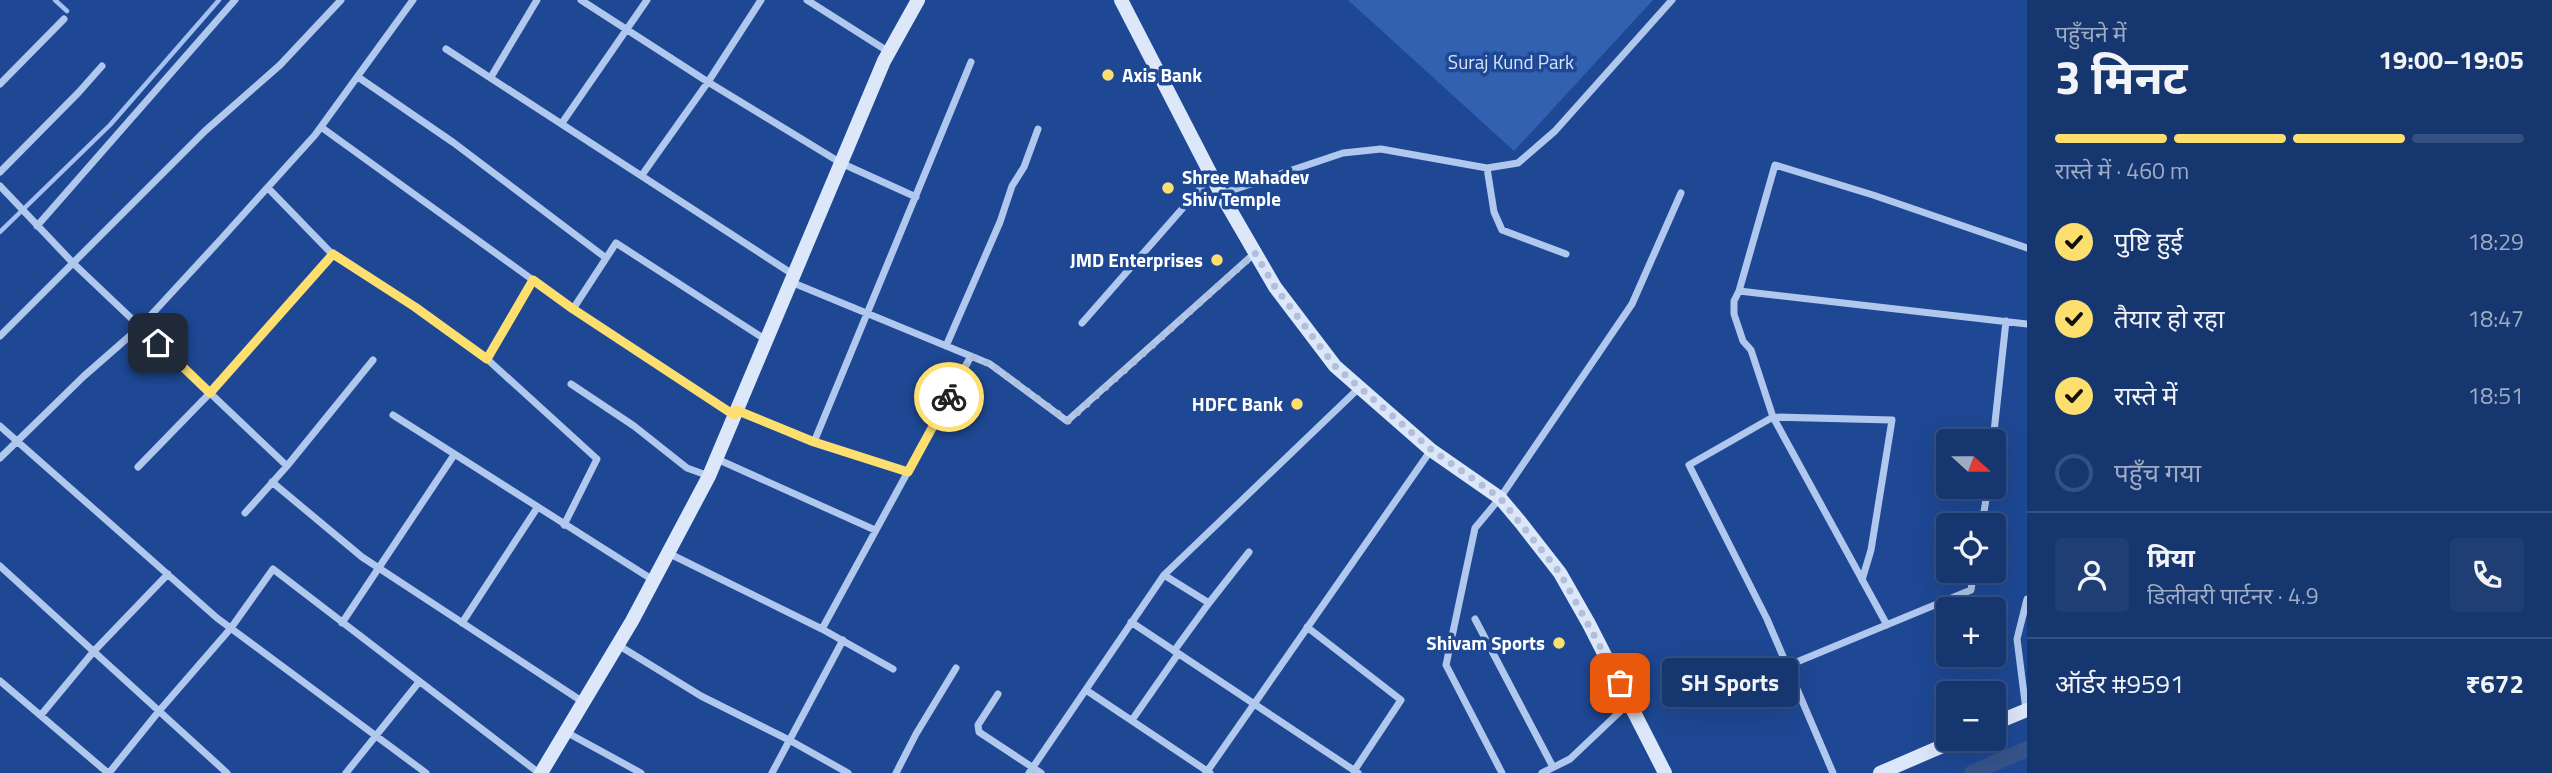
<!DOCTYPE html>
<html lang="hi">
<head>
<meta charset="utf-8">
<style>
	body { margin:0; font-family:"Titillium Web","Noto Sans Devanagari",sans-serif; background:#1f3e74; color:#f1f3f6; height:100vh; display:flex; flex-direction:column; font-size:26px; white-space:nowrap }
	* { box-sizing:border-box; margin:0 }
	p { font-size:23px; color:#9eabc3 }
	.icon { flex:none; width:38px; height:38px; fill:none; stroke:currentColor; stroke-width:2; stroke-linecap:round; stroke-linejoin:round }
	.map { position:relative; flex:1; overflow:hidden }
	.sheet { display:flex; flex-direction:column; background:#16366f; width:525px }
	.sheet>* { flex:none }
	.needle { width:46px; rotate:111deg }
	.buttons { position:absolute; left:1936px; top:429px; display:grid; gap:14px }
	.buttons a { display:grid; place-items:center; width:70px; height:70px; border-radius:7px; background:#16366f; box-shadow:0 7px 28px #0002,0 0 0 2px #355082; font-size:35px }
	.pin { position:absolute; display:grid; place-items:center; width:60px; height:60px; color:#fff; margin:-30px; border-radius:14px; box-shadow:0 4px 10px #0006 }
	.courier { position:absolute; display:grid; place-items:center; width:70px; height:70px; margin:-35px; border:5px solid #fddf6f; border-radius:50%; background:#fff; color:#222; box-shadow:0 2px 9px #0007 }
	.bubble { position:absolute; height:49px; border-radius:7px; background:#16366f; box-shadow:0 7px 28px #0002,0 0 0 2px #355082; font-size:23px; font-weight:700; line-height:49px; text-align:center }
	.summary em { font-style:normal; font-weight:700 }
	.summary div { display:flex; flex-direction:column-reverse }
	.summary { display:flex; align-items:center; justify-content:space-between; height:119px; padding:0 28px }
	h1 { font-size:46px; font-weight:700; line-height:52px }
	.bar { display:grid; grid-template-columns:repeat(4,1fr); gap:10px 7px; align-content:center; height:84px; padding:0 28px }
	.bar i { height:9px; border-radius:5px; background:#355082 }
	.bar .current { background:#fddf6f }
	.bar p { grid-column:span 4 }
	.line { display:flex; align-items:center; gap:18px; padding:0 28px; border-top:2px solid #355082 }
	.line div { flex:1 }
	.round { display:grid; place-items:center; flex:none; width:74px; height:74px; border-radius:7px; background:#1f3e74 }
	ol { padding:0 28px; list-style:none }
	li { display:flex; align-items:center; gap:21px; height:77px }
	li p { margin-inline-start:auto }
	li .icon { padding:7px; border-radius:50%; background:#fddf6f; color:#111; stroke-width:4 }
	li:last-child { color:#9eabc3 }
	li i { width:38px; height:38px; border:4px solid #355082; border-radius:50% }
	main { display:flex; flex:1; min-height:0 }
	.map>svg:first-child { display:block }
</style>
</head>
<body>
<main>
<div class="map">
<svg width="2027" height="773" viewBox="0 0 2027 773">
	<rect width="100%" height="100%" fill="#1e4894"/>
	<!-- green -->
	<path fill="#3261b1" d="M1348 0H1653L1514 151Z"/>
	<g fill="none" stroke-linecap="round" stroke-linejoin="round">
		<!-- stream -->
		<path stroke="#a3c1f0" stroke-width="4.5" d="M55 0 67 11
			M0 232 110 125 219 0"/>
		<!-- canal -->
		<path stroke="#36548c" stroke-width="16" d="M1972 773 2027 749"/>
		<!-- street -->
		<path stroke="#b0c7ee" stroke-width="7" d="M581 0 708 82 841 163 916 197
			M807 0 889 52
			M446 49 794 275
			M358 77 454 143 606 258
			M491 77 537 0
			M0 84 64 19
			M562 123 647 0
			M321 127 573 309 734 415
			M1487 168 1494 212 1502 230 1566 254
			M0 172 79 92 102 66
			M642 175 708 82 761 0
			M0 186 74 264 287 466
			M268 188 333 255 415 307 487 359 597 459 564 525
			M1221 194 1343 153 1381 149 1487 168 1518 163 1555 131 1672 0
			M37 226 235 0
			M791 282 990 364 1067 421 1255 253
			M1739 291 2027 324
			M573 309 616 243 766 340
			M1082 323 1211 176
			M0 336 205 131 280 65 341 0
			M946 346 1000 222 1012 186 1024 167 1038 129
			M487 359 533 280
			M571 384 634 426 687 468 709 476
			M737 411 814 442 908 472
			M393 415 653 580
			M0 426 217 618 426 773
			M1993 441 2006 321
			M814 442 971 62
			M0 458 84 376 140 327 222 238 315 135 413 0
			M717 459 875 530
			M138 467 210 393 333 255
			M272 482 362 557 583 702
			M245 513 287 466 373 360
			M1982 525 1988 486
			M668 553 822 629 893 669
			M0 566 227 773
			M1164 575 1209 603 1174 651
			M1862 580 1871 550 1892 420 1773 417 1751 350 1743 341 1734 314V301L1739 291 1775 165 1873 195 2027 248
			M1209 603 1249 552
			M1475 619 1553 767
			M1131 622 1358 773
			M342 623 454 455
			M462 623 537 508
			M1307 627 1401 700 1354 771
			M822 629 971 356
			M618 645 701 696 791 741 848 773
			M1787 666 1971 590 1974 570
			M0 681 108 773
			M1086 690 1210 773
			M998 694 978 725 979 732 1041 773
			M2026 710 2017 639 2027 599
			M41 715 94 651 168 574
			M1132 720 1178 654
			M566 732 641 773
			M109 773 159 711 231 628 273 569 539 773
			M346 773 419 682
			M772 773 843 640
			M896 773 916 734 956 668
			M1029 773 1164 575 1359 388
			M1206 773 1431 450
			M1502 773 1446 665 1475 528 1500 498 1632 304 1681 193
			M1542 773 1570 759 1629 703
			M1833 773 1767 619 1689 465 1773 417 1887 625"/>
		<!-- secondary -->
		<path stroke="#dde7fa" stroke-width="14" d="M1121 0 1221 194 1275 287 1335 366 1431 450 1500 498 1521 523 1560 573 1589 624 1665 773
			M1993 724 2027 710
			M541 773 632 621 709 476 884 61 918 0
			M1880 773 1961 738"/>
	</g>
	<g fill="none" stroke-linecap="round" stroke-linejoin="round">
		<!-- done -->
		<path stroke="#b0bfda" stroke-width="7" stroke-dasharray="0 12.6" d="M949 397 971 356 990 364 1068 421 1255 253 1275 287 1335 366 1432 450 1500 498 1560 573 1620 683"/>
		<!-- route -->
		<path stroke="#fddf6f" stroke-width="9" d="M158 343 210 393 333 254 415 307 487 359 533 280 573 309 734 415 736 410 814 442 908 472 949 397"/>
	</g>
	<!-- markers -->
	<g fill="#fddf6f" stroke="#1e4894" stroke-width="2.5">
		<circle cx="1108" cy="75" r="7"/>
		<circle cx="1168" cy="188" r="7"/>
		<circle cx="1217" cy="260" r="7"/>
		<circle cx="1297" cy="404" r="7"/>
		<circle cx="1559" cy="643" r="7"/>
	</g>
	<g text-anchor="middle" stroke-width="7" stroke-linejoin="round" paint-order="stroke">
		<!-- park labels -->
		<g font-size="19" fill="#d6e4fa" stroke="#1e4894">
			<text x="1511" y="69">Suraj Kund Park</text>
		</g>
		<!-- poi labels -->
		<g font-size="19" font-weight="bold" fill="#fff" stroke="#1e4894" text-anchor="end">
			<text x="1122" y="82" text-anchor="start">Axis Bank</text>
			<text x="1182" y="184" text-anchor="start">Shree Mahadev<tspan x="1182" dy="22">Shiv Temple</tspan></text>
			<text x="1203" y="267">JMD Enterprises</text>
			<text x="1283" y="411">HDFC Bank</text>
			<text x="1545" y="650">Shivam Sports</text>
		</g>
	</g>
</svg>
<div class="buttons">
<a><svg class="needle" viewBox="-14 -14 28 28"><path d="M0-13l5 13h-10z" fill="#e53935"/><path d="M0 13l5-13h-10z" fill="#9eabc3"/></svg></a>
<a><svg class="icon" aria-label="locate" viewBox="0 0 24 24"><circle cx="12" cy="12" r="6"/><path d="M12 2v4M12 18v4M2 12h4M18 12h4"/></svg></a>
<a>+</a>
<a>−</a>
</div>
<div class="pin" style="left:1620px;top:683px;background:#ea580c"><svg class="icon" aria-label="bag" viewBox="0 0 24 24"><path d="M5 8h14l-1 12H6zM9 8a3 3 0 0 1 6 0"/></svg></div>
<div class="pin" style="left:158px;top:343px;background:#1f2937"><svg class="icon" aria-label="home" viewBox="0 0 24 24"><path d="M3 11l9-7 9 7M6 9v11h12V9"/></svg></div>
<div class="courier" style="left:949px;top:397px"><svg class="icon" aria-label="bike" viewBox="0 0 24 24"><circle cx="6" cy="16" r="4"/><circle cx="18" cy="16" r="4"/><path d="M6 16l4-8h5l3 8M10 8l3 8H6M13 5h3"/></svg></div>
<div class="bubble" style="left:1662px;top:658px;width:136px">SH Sports</div>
</div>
<section class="sheet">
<div class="summary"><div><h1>3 मिनट</h1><p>पहुँचने में</p></div><em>19:00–19:05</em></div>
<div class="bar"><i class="current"></i><i class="current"></i><i class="current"></i><i></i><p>रास्ते में · 460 m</p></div>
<ol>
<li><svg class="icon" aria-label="check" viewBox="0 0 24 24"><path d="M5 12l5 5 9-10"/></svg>पुष्टि हुई<p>18:29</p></li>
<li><svg class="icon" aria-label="check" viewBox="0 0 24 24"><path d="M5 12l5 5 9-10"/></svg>तैयार हो रहा<p>18:47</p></li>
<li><svg class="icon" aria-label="check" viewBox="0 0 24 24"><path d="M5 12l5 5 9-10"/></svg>रास्ते में<p>18:51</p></li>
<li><i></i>पहुँच गया</li>
</ol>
<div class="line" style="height:126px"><a class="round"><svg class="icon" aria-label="person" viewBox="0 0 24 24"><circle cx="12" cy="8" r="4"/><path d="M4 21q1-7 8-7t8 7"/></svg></a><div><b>प्रिया</b><p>डिलीवरी पार्टनर · 4.9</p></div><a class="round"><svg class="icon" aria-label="phone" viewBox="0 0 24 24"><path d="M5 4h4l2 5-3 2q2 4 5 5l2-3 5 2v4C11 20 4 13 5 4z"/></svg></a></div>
<div class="line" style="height:91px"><div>ऑर्डर #9591</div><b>₹672</b></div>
</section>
</main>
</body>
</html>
